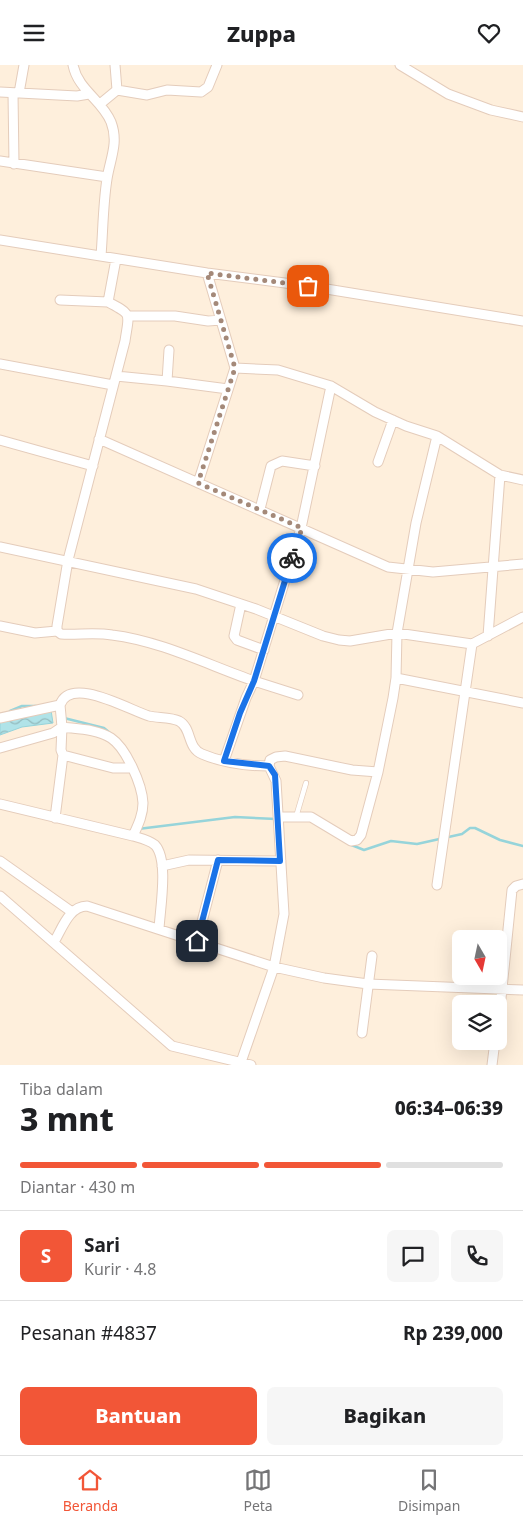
<!DOCTYPE html>
<html lang="id">
<head>
<meta charset="utf-8">
<style>
	body { margin:0; font-family:"Noto Sans",sans-serif; background:#f6f6f6; color:#202124; height:100vh; display:flex; flex-direction:column; font-size:19px; white-space:nowrap }
	* { box-sizing:border-box; margin:0 }
	p { font-size:16px; color:#757577 }
	.icon { flex:none; width:28px; height:28px; fill:none; stroke:currentColor; stroke-width:2; stroke-linecap:round; stroke-linejoin:round }
	.map { position:relative; height:1000px; overflow:hidden }
	.side { display:flex; flex-direction:column; background:#fff; flex:1 }
	.side>* { flex:none }
	.needle { width:32px; rotate:171deg }
	.fabs { position:absolute; left:452px; top:865px; display:grid; gap:10px }
	.fabs a { display:grid; place-items:center; width:55px; height:55px; border-radius:8px; background:#fff; box-shadow:0 5px 20px #0002; font-size:25px }
	.pin { position:absolute; display:grid; place-items:center; width:42px; height:42px; color:#fff; margin:-21px; border-radius:10px; box-shadow:0 2px 8px #0006 }
	.courier { position:absolute; display:grid; place-items:center; width:50px; height:50px; margin:-25px; border:4px solid #1a73e8; border-radius:50%; background:#fff; color:#222; box-shadow:0 1px 6px #0007 }
	.head em { font-style:normal; font-weight:800 }
	.head div { display:flex; flex-direction:column-reverse }
	.head { display:flex; align-items:center; justify-content:space-between; height:85px; padding:0 20px }
	h1 { font-size:32px; font-weight:800; line-height:38px }
	.bar { display:grid; grid-template-columns:repeat(4,1fr); gap:8px 5px; align-content:center; height:60px; padding:0 20px }
	.bar i { height:6px; border-radius:4px; background:#e0e0e0 }
	.bar .current { background:#f25637 }
	.bar p { grid-column:span 4 }
	.line { display:flex; align-items:center; gap:12px; padding:0 20px; border-top:1px solid #e0e0e0 }
	.line div { flex:1 }
	.round { display:grid; place-items:center; flex:none; width:52px; height:52px; border-radius:8px; background:#f6f6f6 }
	.button { display:flex; gap:10px; margin-top:auto; padding:10px 20px }
	.button a { flex:1; height:58px; border-radius:8px; background:#f25637; color:#fff; font-size:20px; font-weight:800; line-height:58px; text-align:center }
	.button a+a { background:#f6f6f6; color:#202124 }
	header { display:flex; justify-content:space-between; align-items:center; height:65px; padding:0 20px; background:#fff; font-size:22px; font-weight:800 }
	.tab-bar { display:flex; justify-content:space-around; align-items:center; height:70px; border-top:1px solid #e0e0e0; background:#fff; font-size:14px; color:#757577 }
	.tab-bar a { display:grid; justify-items:center; gap:2px }
	.tab-bar .current { color:#f25637 }
	.map>svg:first-child { display:block }
</style>
</head>
<body>
<header><svg class="icon" aria-label="menu" viewBox="0 0 24 24"><path d="M4 6h16M4 12h16M4 18h16"/></svg>Zuppa<svg class="icon" aria-label="heart" viewBox="0 0 24 24"><path d="M12 20l-8-8c-3-5 5-10 8-4 3-6 11-1 8 4z"/></svg></header>
<div class="map">
<svg width="523" height="1000" viewBox="0 0 523 1000">
	<defs>
		<pattern id="water-waves" width="16" height="10" patternUnits="userSpaceOnUse" patternTransform="scale(1.25)"><rect width="16" height="10" fill="#b0e3e8"/><path d="M0 5q4-4 8 0t8 0" fill="none" stroke="#94bbbe"/></pattern>
	</defs>
	<rect width="100%" height="100%" fill="#feefdc"/>
	<!-- water -->
	<path fill="url(#water-waves)" stroke="#96d4da" d="M51 645 53 658 22 662 0 670V651Z"/>
	<g fill="none" stroke-linecap="round" stroke-linejoin="round">
		<!-- stream -->
		<path stroke="#96d4da" stroke-width="2.5" d="M10 646 22 641H36
			M64 653 104 663 110 668
			M138 764 235 752 276 754
			M349 779 364 785 391 776 417 779 462 769 470 763H475L500 775 523 781"/>
		<!-- lane casing -->
		<g stroke="#e4ccbb" stroke-width="6">
			<path id="lane" d="M296 752 306 718"/>
		</g>
		<!-- street casing -->
		<g stroke="#e4ccbb" stroke-width="11">
			<path id="street" d="M73 0C78 25 102 35 111 57 119 78 110 94 107 114 103 139 103 166 101 191
				M400 0 448 29 491 45 523 52
				M117 25 147 30 167 25 201 27 208 22 217 0
				M0 27 77 31 89 29
				M13 28 14 99
				M19 28 24 0
				M100 39 117 25 115 0
				M0 96 107 112
				M0 175 207 208 308 221 523 256
				M116 194 108 237C133 250 129 248 125 276L68 495 57 561V566L61 569C78 570 95 567 112 570 161 576 208 600 254 616L301 463 331 321
				M207 208 235 303 278 305 331 321 375 347 406 361 437 371 500 410 523 415
				M60 235 108 237
				M128 251H175L208 256 221 255
				M0 299 113 320
				M116 311 167 316 169 285
				M167 316 228 324
				M99 374 388 502 433 507 523 499
				M0 375 93 401
				M378 397 393 355
				M198 418 235 303
				M260 444 271 401 282 396 315 401
				M0 482 196 524 256 544 323 571 339 575 350 576 397 568 472 579 523 552
				M241 539 234 571 237 575 264 585
				M0 561 35 568 57 566
				M488 571 500 410
				M396 613 523 638
				M60 640 62 662C78 664 97 664 111 673 126 683 142 719 143 738 143 750 138 760 133 771
				M0 653 60 640C70 610 129 645 149 651 158 653 171 652 179 656 192 663 187 683 202 689 223 698 247 701 269 701L276 716 284 849 274 902 240 1000
				M0 683 53 668 62 662 61 685 63 690 113 703H132
				M224 696 246 633 254 616 298 630
				M269 701 270 695 276 692 285 691 352 705 378 707
				M0 739 133 771C140 773 149 775 155 780 169 795 160 844 159 864
				M278 752H311L351 776 357 775 361 770 378 707 393 633 396 613 397 568 416 458 437 371
				M55 753 63 690
				M0 796 72 847
				M162 801 189 795 281 796
				M437 820 472 579
				M0 831 172 981 251 1000
				M197 876 218 795
				M54 877C62 864 69 841 87 841L274 902 324 913 368 919 523 925
				M499 953 512 825 516 821 523 819
				M362 968 372 891
				M492 1000 495 976"/>
		</g>
		<!-- lane -->
		<use href="#lane" stroke="#fff" stroke-width="4.5"/>
		<!-- street -->
		<use href="#street" stroke="#fff" stroke-width="9"/>
	</g>
	<g fill="none" stroke-linecap="round" stroke-linejoin="round">
		<!-- done -->
		<path stroke="#a48979" stroke-width="5" stroke-dasharray="0 9" d="M292 493 302 463 198 418 235 303 207 208 308 221"/>
		<!-- route -->
		<path stroke="#1a73e8" stroke-width="6" d="M197 876 218 795 280 796 275 710 269 701 224 696 240 648 254 616 292 493"/>
	</g>
</svg>
<div class="fabs">
<a><svg class="needle" viewBox="-14 -14 28 28"><path d="M0-13l5 13h-10z" fill="#e53935"/><path d="M0 13l5-13h-10z" fill="#757577"/></svg></a>
<a><svg class="icon" aria-label="layers" viewBox="0 0 24 24"><path d="M12 4l9 5-9 5-9-5zM3 14l9 5 9-5"/></svg></a>
</div>
<div class="pin" style="left:308px;top:221px;background:#ea580c"><svg class="icon" aria-label="bag" viewBox="0 0 24 24"><path d="M5 8h14l-1 12H6zM9 8a3 3 0 0 1 6 0"/></svg></div>
<div class="pin" style="left:197px;top:876px;background:#1f2937"><svg class="icon" aria-label="home" viewBox="0 0 24 24"><path d="M3 11l9-7 9 7M6 9v11h12V9"/></svg></div>
<div class="courier" style="left:292px;top:493px"><svg class="icon" aria-label="bike" viewBox="0 0 24 24"><circle cx="6" cy="16" r="4"/><circle cx="18" cy="16" r="4"/><path d="M6 16l4-8h5l3 8M10 8l3 8H6M13 5h3"/></svg></div>
</div>
<section class="side">
<div class="head"><div><h1>3 mnt</h1><p>Tiba dalam</p></div><em>06:34–06:39</em></div>
<div class="bar"><i class="current"></i><i class="current"></i><i class="current"></i><i></i><p>Diantar · 430 m</p></div>
<div class="line" style="height:90px"><b class="round" style="background:#f25637;color:#fff">S</b><div><b>Sari</b><p>Kurir · 4.8</p></div><a class="round"><svg class="icon" aria-label="chat" viewBox="0 0 24 24"><path d="M4 5h16v11H9l-5 4z"/></svg></a><a class="round"><svg class="icon" aria-label="phone" viewBox="0 0 24 24"><path d="M5 4h4l2 5-3 2q2 4 5 5l2-3 5 2v4C11 20 4 13 5 4z"/></svg></a></div>
<div class="line" style="height:65px"><div>Pesanan #4837</div><b>Rp 239,000</b></div>
<div class="button"><a>Bantuan</a><a>Bagikan</a></div>
</section>
<nav class="tab-bar">
<a class="current"><svg class="icon" aria-label="home" viewBox="0 0 24 24"><path d="M3 11l9-7 9 7M6 9v11h12V9"/></svg>Beranda</a>
<a><svg class="icon" aria-label="map" viewBox="0 0 24 24"><path d="M3 6l6-2 6 2 6-2v14l-6 2-6-2-6 2zM9 4v14M15 6v14"/></svg>Peta</a>
<a><svg class="icon" aria-label="saved" viewBox="0 0 24 24"><path d="M7 4h10v16l-5-4-5 4z"/></svg>Disimpan</a>
</nav>
</body>
</html>
